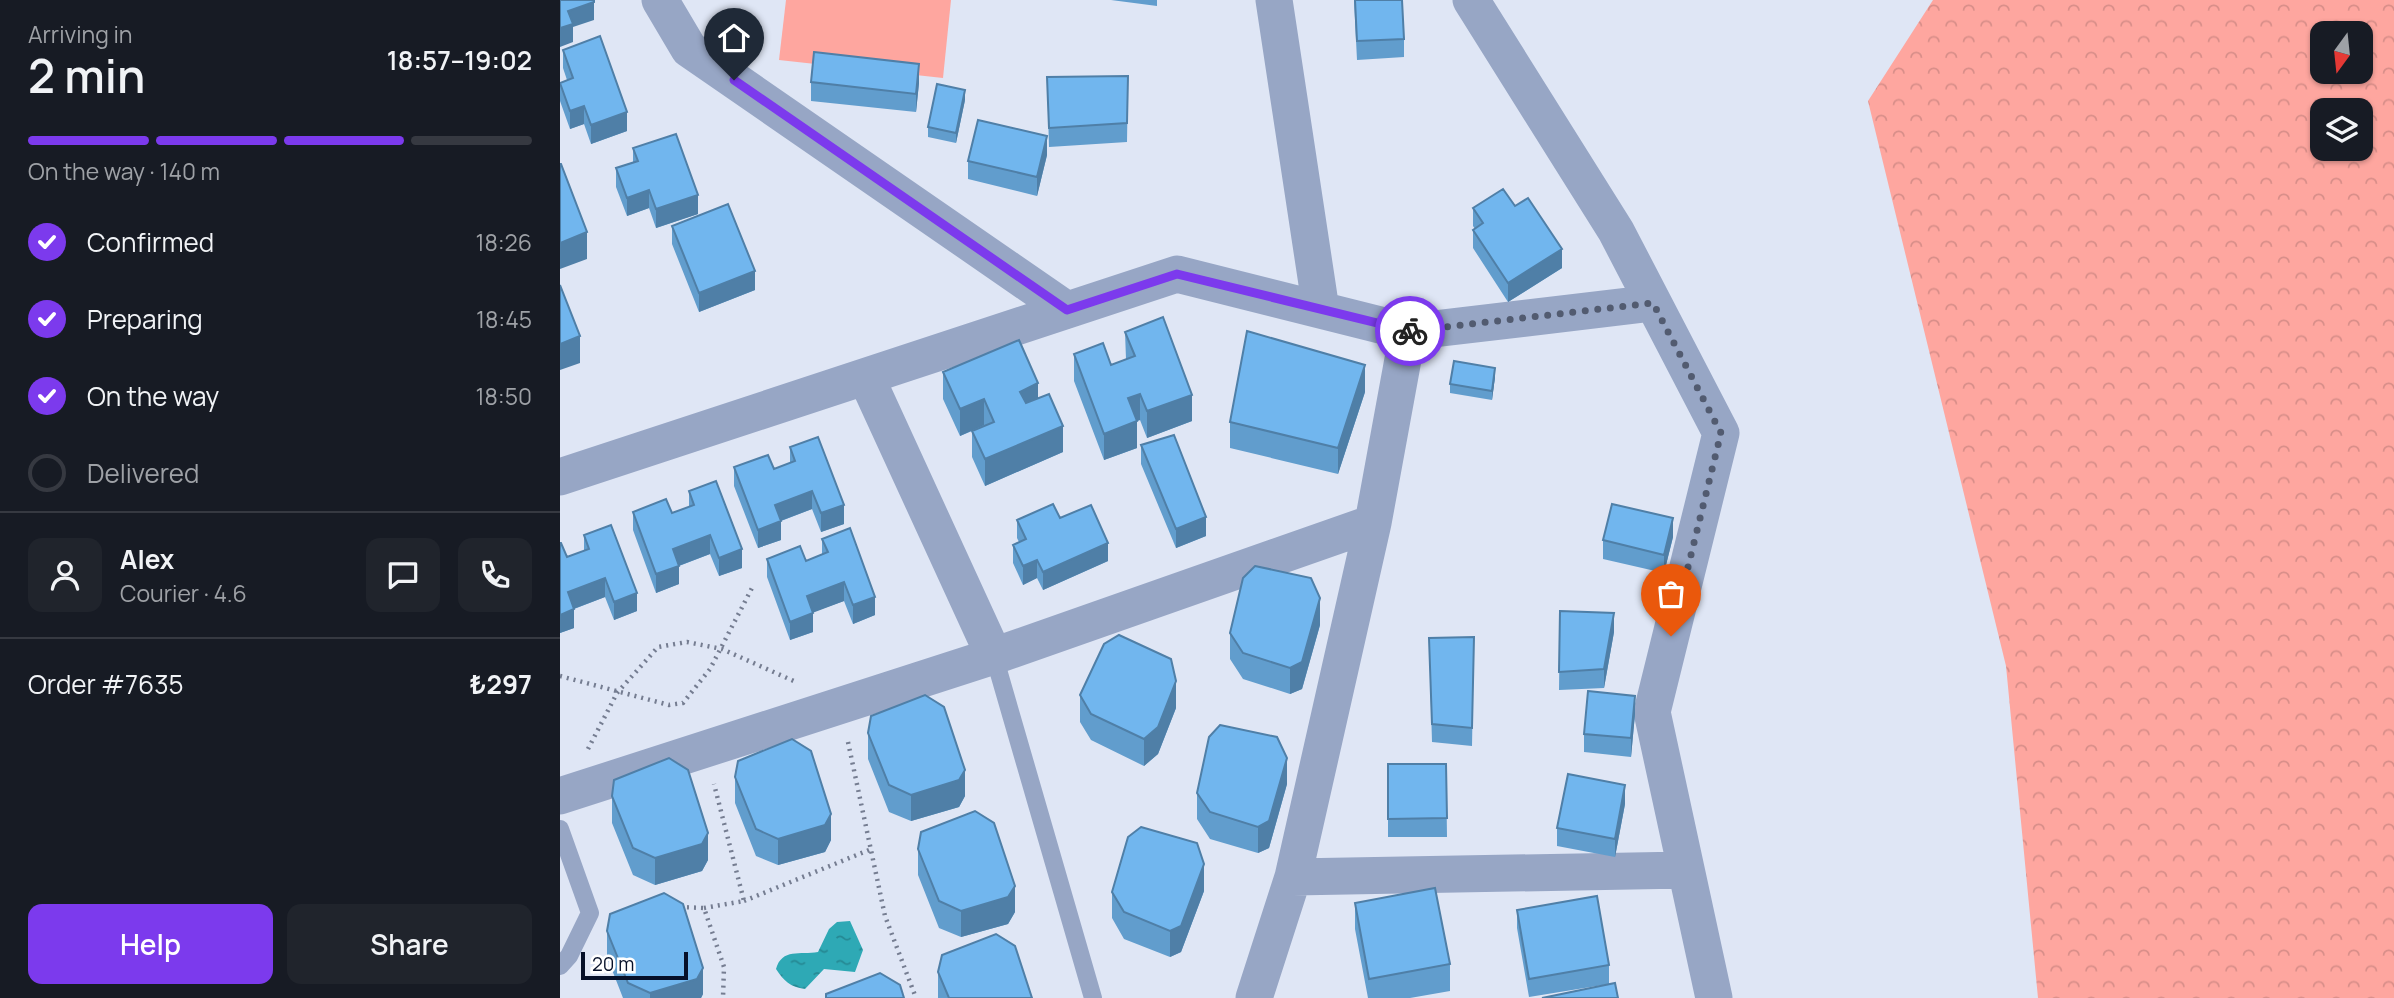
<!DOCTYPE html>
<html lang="en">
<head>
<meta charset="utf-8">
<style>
	body { margin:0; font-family:Manrope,sans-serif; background:#20242c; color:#f1f3f6; height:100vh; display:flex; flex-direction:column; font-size:26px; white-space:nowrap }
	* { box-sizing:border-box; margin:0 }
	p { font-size:23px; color:#9ea1a6 }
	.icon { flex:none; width:38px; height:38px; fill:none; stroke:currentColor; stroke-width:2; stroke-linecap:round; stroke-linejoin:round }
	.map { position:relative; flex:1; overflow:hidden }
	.details { display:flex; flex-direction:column; background:#171b24; width:560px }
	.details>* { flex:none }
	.needle { width:46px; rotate:195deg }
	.fabs { position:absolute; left:1750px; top:21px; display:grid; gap:14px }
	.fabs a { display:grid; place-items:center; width:63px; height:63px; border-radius:14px; background:#171b24; box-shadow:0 2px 5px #0004; font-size:35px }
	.scale { position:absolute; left:21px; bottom:18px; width:107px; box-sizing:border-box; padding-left:7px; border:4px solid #061029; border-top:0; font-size:19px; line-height:24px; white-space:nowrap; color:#061029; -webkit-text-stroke:5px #fff; paint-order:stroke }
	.pin { position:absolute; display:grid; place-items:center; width:60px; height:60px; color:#fff; margin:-72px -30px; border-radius:50% 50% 50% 0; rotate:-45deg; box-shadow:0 0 7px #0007 }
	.pin .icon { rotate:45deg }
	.courier { position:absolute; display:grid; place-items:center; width:70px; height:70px; margin:-35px; border:5px solid #7c3aed; border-radius:50%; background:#fff; color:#222; box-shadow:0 2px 9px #0007 }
	.summary em { font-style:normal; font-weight:600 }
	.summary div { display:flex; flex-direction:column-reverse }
	.summary { display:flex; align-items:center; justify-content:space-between; height:119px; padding:0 28px }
	h1 { font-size:46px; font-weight:600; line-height:52px }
	.bar { display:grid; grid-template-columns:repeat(4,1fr); gap:10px 7px; align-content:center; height:84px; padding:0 28px }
	.bar i { height:9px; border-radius:5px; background:#363941 }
	.bar .active { background:#7c3aed }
	.bar p { grid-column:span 4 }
	.line { display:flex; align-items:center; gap:18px; padding:0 28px; border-top:2px solid #363941 }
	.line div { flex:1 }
	.round { display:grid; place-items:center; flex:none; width:74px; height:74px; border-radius:14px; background:#20242c }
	ol { padding:0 28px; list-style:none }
	li { display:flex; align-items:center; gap:21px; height:77px }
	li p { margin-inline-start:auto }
	li .icon { padding:7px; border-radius:50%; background:#7c3aed; color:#fff; stroke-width:4 }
	li:last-child { color:#9ea1a6 }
	li i { width:38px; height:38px; border:4px solid #363941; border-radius:50% }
	.button { display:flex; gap:14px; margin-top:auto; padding:14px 28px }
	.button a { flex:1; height:80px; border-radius:14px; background:#7c3aed; color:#fff; font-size:28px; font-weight:600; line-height:80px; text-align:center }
	.button a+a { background:#20242c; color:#f1f3f6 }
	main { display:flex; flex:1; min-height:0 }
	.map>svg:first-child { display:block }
</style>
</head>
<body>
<main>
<section class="details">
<div class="summary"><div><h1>2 min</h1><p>Arriving in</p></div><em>18:57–19:02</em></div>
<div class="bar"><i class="active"></i><i class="active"></i><i class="active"></i><i></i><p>On the way · 140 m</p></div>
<ol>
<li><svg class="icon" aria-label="check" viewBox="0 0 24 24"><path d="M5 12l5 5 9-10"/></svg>Confirmed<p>18:26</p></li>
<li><svg class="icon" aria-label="check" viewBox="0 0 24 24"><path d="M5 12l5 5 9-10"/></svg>Preparing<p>18:45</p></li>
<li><svg class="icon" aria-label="check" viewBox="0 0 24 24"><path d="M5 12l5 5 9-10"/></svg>On the way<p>18:50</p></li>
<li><i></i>Delivered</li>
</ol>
<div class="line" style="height:126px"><a class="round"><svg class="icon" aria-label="person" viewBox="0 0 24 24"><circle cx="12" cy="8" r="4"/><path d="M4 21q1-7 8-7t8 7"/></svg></a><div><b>Alex</b><p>Courier · 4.6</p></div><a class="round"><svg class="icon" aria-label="chat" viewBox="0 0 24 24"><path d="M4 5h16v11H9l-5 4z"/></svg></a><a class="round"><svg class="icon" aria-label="phone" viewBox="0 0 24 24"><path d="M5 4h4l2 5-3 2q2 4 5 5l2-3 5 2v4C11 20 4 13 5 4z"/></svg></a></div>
<div class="line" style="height:91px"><div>Order #7635</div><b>₺297</b></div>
<div class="button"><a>Help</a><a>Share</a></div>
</section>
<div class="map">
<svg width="1834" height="998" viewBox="0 0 1834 998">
	<defs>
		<pattern id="forest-crowns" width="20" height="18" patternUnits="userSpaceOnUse" patternTransform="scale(1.75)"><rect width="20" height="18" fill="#fea69f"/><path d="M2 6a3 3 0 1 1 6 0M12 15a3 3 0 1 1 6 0" fill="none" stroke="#d88e89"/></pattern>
		<pattern id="water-ripples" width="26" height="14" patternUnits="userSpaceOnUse" patternTransform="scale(1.75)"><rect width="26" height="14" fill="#2ea9b5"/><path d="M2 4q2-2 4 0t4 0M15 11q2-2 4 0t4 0" fill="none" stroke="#258893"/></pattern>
	</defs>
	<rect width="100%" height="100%" fill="#dfe6f5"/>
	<!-- forest -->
	<path fill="url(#forest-crowns)" fill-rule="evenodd" d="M1373 0H1834V998H1478L1446 666 1308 101ZM1762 33H1801V72H1762ZM1762 110H1801V149H1762Z"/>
	<!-- pitch -->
	<path fill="#fea69f" d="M226 0H391L383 78 219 60Z"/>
	<!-- water -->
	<path fill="url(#water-ripples)" d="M290 921 303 950 295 972 264 969 245 989C230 987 224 981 216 969 222 948 240 955 258 952L269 929 277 922Z"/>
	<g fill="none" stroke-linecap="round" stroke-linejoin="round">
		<!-- path -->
		<path stroke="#757d91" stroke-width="4.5" stroke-dasharray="2 5" stroke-linecap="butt" d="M0 676 109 705 123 703 150 669 192 588
			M288 742 325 916 356 998
			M28 749 57 693 98 647 127 642 162 649 236 682
			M184 901 309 850
			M120 907 144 908 164 967 163 998
			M144 908 184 901 154 784"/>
		<!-- service -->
		<path stroke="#97a6c5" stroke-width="18" d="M434 656 533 998
			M0 829 30 913 9 956 0 966"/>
		<!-- minor -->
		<path stroke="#97a6c5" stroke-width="37" d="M100 0 129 49 507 310
			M714 0 761 310
			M911 0 1056 231 1161 433 1092 712 1154 998
			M306 377 434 656
			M0 477 617 274 848 332 1093 303
			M0 796 434 656 813 523
			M733 877 1126 870
			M694 998 733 877 813 523 848 332"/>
	</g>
	<!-- wall -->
	<path fill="#619dcd" d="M551 0H597V6Z
		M794 0 844 39V57L797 60Z
		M3 50 67 131 31 144 24 124 10 129 0 101V83L7 80 3 68Z
		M568 76 567 142 489 147 487 77Z
		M251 82 359 83 356 112 251 101Z
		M405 100 396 143 368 137V127Z
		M73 148 138 214 96 228 89 208 67 216 56 187V168L73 162Z
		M487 155 477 196 408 179V161Z
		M955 206 1002 268 948 302 913 248V230L915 229 913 226V208Z
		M112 226 195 290 139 312 112 244Z
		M565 332 632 421 587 438 580 420 577 421V448L544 460 514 381V354L551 365 566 359Z
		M383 372 478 398 503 452 425 486 412 457V431L424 426 400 436 383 399Z
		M935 377 932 400 890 393V384Z
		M805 392 778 474 670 448V422Z
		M581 445 646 536 616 548 581 464Z
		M230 447 284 524 261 532 252 509 221 521V540L198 548 174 486V467L214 469 230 463Z
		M129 491 182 568 159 576 150 554 119 566V584L96 593 73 530V512L112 513 129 507Z
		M500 518 548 561 483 590 477 578 463 585 453 563V545L459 542 457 538V520Z
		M24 535 77 611 54 620 45 597 14 609V628L0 633V543L7 557 24 551Z
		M1113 537 1104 573 1043 559V540Z
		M262 539 315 615 293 624 284 601 253 612V632L230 640 207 577V559L246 561 262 554Z
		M1000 611 1054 632 1044 688 999 690Z
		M760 625 742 689 730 694 683 679 670 659V633Z
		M914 637 912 746 872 742 869 638Z
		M520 695 616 708 598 754 584 766 531 740 520 722Z
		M1075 714 1071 757 1024 752V734Z
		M308 733 405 796 399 807 351 821 329 812 308 759Z
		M828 764H886L887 837H828Z
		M175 777 271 840 265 852 218 865 196 856 175 803Z
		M727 784 709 848 698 853 650 839 637 819V793Z
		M52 796 148 860 142 871 95 885 73 875 52 823Z
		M1065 804 1055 857 997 846V828Z
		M358 849 455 912 448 924 401 937 379 928 358 875Z
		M644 891 621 952 610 957 564 939 552 918V892Z
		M795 903 890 964V991L850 998H808L795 929Z
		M957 910 1049 965V984L969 997 957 928Z
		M47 931 143 994 141 998H63L47 957Z
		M378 972 472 998H378Z"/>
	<!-- shaded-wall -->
	<path fill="#4f7fa7" d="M34 2V20L13 27V42L0 47V28L8 11Z
		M359 64V83L356 112V94Z
		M405 90V100L396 143V133Z
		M24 106V124L10 129V111Z
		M67 112V131L31 144V125Z
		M487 136V155L477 196V177Z
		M89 190V208L67 216V198Z
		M138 195V214L96 228V209Z
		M27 232V259L0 269V243Z
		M1002 249V268L948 302V283Z
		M195 271V290L139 312V293Z
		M20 336V363L0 370V344Z
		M805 365V392L778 474V448Z
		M935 368V377L932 400V391Z
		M478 383V410L460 418V392Z
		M580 394V420L577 421V448L544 460V434L568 398Z
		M632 395V421L587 438V411Z
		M424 399V425L400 436V409Z
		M503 426V452L425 486V459Z
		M252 491V509L215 523V505Z
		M284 505V524L261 532V513Z
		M646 517V536L616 548V529Z
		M1113 518V537L1104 573V555Z
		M221 521V540L198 548V530Z
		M150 535V554L113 568V549Z
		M548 543V561L483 590V572Z
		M182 549V568L159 576V558Z
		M477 560V578L463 585V566Z
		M119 566V584L96 593V574Z
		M45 578V597L8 611V592Z
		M284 582V601L247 615V596Z
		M77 593V611L54 620V602Z
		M315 597V615L293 624V605Z
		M760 598V625L742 689 730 694V668Z
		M14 609V628L0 633V615Z
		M253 613V632L230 640V622Z
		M1054 613V632L1044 688V669Z
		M616 681V708L598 754 584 766V739Z
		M1075 696V714L1071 757V738Z
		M727 758V784L709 848 698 853V827Z
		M405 770V796L399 807 351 821V795Z
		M1065 785V804L1055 857V839Z
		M271 814V840L265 852 218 865V839Z
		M148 833V860L142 871 95 885V858Z
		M644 864V891L621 952 610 957V931Z
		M455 886V912L448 924 401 937V911Z
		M143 968V994L141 998H90V993Z"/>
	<!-- building -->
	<path fill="#71b6ee" stroke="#4f7fa7" stroke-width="2" d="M0 0H34V2L8 11 13 24 0 28Z
		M795 0H842L844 39 797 41Z
		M40 36 67 112 31 125 24 106 10 111 0 83 13 78 3 50Z
		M254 52 359 64 356 94 251 82Z
		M568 76 567 123 489 128 487 77Z
		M377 84 405 90 396 133 368 127Z
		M418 120 487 136 477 177 408 161Z
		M116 134 138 195 96 209 89 190 67 198 56 168 78 161 73 148Z
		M0 164H1L27 232 0 243Z
		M943 189 955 206 968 198 1002 249 948 283 913 230 923 223 913 208Z
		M168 204 195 271 139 293 112 226Z
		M0 285 20 336 0 344Z
		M603 317 632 395 587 411 580 394 568 398 577 421 544 434 514 354 543 343 551 365 575 356 565 332Z
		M687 331 805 365 778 448 670 422Z
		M459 340 478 383 460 392 466 403 489 394 503 426 425 459 412 431 434 422 424 399 400 409 383 372Z
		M894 361 935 368 932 391 890 384Z
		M614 435 646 517 616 529 581 445Z
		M258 437 284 505 261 513 252 491 215 505 221 521 198 530 174 467 208 455 214 469 235 461 230 447Z
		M156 481 182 549 159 558 150 535 113 549 119 566 96 574 73 512 106 499 112 513 134 505 129 491Z
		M493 504 500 518 531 505 548 543 483 572 477 560 463 566 453 545 466 539 457 520Z
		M1052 504 1113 518 1104 555 1043 540Z
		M51 525 77 593 54 602 45 578 8 592 14 609 0 615V543H1L7 557 29 549 24 535Z
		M290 528 315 597 293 605 284 582 247 596 253 613 230 622 207 559 240 546 246 561 268 552 262 539Z
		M695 566 751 578 760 598 742 662 730 668 683 653 670 633 683 578Z
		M1000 611 1054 613 1044 669 999 672Z
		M559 635 611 659 616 681 598 727 584 739 531 714 520 695 544 644Z
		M914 637 912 728 872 724 869 638Z
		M1028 691 1075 696 1071 738 1024 734Z
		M365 695 384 707 405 770 399 780 351 795 329 785 308 733 311 716Z
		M660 725 717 737 727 758 709 821 698 827 650 812 637 793 649 737Z
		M232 739 251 751 271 814 265 825 218 839 196 829 175 777 178 761Z
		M109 758 128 770 148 833 142 844 95 858 73 848 52 796 54 780Z
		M828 764H886L887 818 828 819Z
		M1008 774 1065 785 1055 839 997 828Z
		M415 811 434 823 455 886 448 897 401 911 379 901 358 849 361 832Z
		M581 827 637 843 644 864 621 926 610 931 564 912 552 892 568 837Z
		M875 888 890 964 809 979 795 903Z
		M104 893 123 904 143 968 137 979 90 993 68 983 47 931 50 914Z
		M1037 896 1049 965 969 979 957 910Z
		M436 934 455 946 472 998H389L378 972 382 955Z
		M320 973 340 985 344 998H266V994Z
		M1055 983 1058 998H982Z"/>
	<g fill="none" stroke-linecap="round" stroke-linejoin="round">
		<!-- done -->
		<path stroke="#525b70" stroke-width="7" stroke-dasharray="0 12.6" d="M850 331 1093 303 1161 433 1111 636"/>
		<!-- route -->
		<path stroke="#7c3aed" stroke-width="9" d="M174 80 507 310 617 274 850 331"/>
	</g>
</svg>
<div class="fabs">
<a><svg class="needle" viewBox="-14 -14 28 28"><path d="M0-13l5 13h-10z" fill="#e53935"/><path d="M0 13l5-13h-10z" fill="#9ea1a6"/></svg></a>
<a><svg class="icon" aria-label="layers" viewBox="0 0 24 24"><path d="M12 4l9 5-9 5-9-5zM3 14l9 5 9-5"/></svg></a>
</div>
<div class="scale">20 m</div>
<div class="pin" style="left:1111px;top:636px;background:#ea580c"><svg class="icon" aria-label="bag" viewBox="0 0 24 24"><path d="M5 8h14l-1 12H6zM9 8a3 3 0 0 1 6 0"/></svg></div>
<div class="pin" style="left:174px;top:80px;background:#1f2937"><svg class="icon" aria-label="home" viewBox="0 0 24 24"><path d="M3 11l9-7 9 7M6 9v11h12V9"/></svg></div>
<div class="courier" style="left:850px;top:331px"><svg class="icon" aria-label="bike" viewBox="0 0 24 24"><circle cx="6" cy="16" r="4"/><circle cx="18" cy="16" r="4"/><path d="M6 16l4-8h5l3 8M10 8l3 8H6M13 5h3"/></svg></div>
</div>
</main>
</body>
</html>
